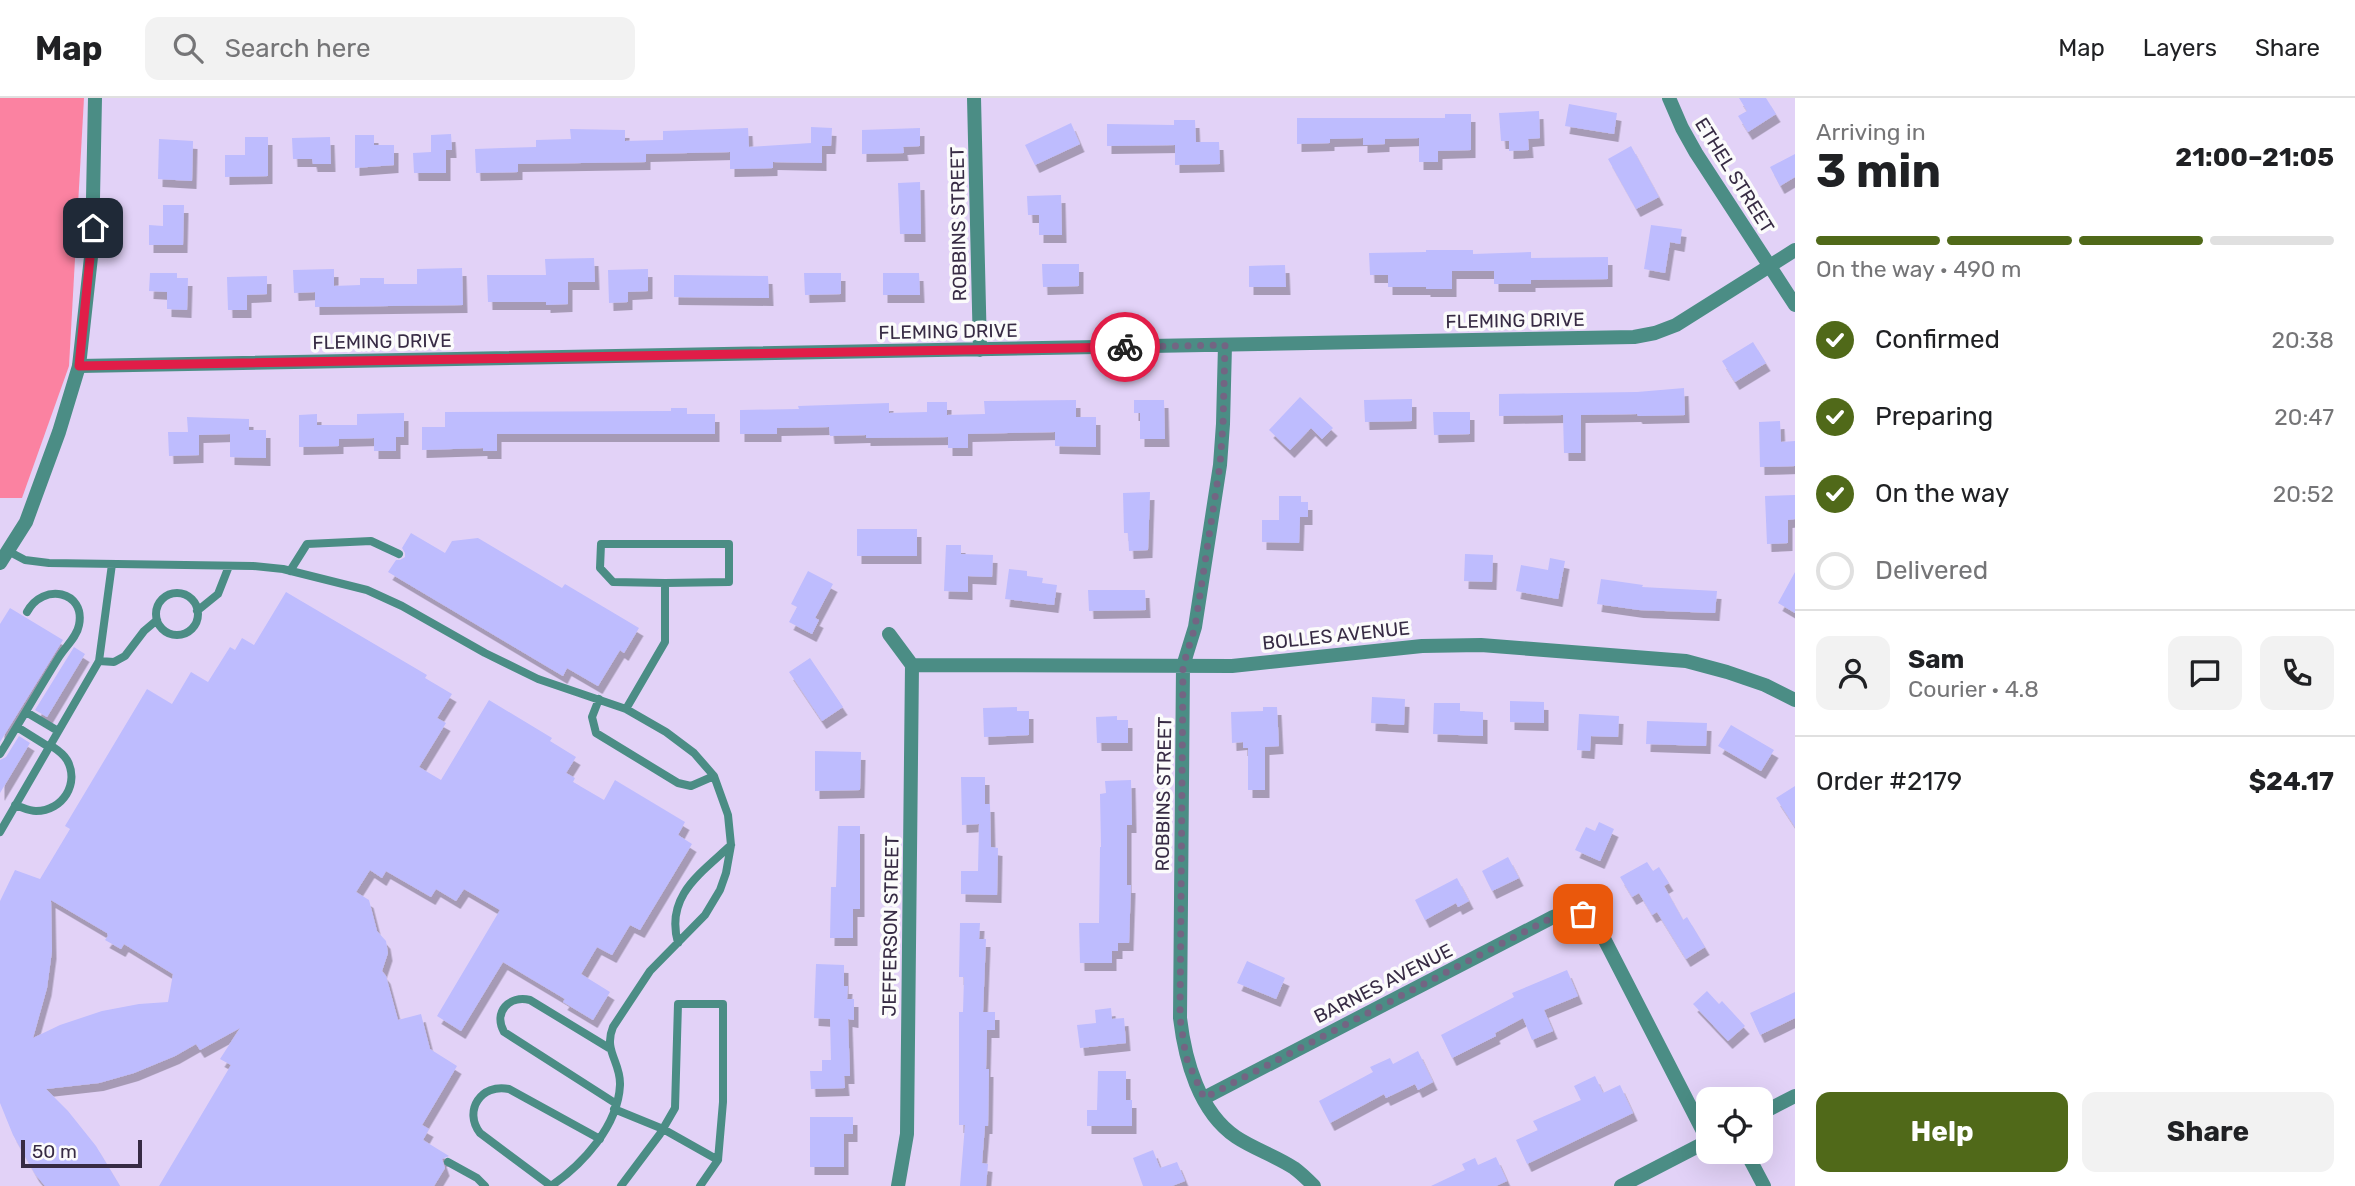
<!DOCTYPE html>
<html lang="en">
<head>
<meta charset="utf-8">
<style>
	body { margin:0; font-family:Rubik,sans-serif; background:#f2f2f2; color:#202124; height:100vh; display:flex; flex-direction:column; font-size:26px; white-space:nowrap }
	* { box-sizing:border-box; margin:0 }
	p { font-size:23px; color:#757577 }
	.icon { flex:none; width:38px; height:38px; fill:none; stroke:currentColor; stroke-width:2; stroke-linecap:round; stroke-linejoin:round }
	.map { position:relative; flex:1; overflow:hidden }
	.side { display:flex; flex-direction:column; background:#fff; width:560px }
	.side>* { flex:none }
	.fabs { position:absolute; left:1696px; top:989px; display:grid; gap:14px }
	.fabs a { display:grid; place-items:center; width:77px; height:77px; border-radius:14px; background:#fff; box-shadow:0 7px 28px #0002; font-size:35px }
	.scale { position:absolute; left:21px; bottom:18px; width:121px; box-sizing:border-box; padding-left:7px; border:4px solid #372b44; border-top:0; font-size:19px; line-height:24px; white-space:nowrap; color:#372b44; -webkit-text-stroke:5px #fbfbfb; paint-order:stroke }
	.pin { position:absolute; display:grid; place-items:center; width:60px; height:60px; color:#fff; margin:-30px; border-radius:14px; box-shadow:0 4px 10px #0006 }
	.courier { position:absolute; display:grid; place-items:center; width:70px; height:70px; margin:-35px; border:5px solid #e11d48; border-radius:50%; background:#fff; color:#222; box-shadow:0 2px 9px #0007 }
	.summary em { font-style:normal; font-weight:700 }
	.summary div { display:flex; flex-direction:column-reverse }
	.summary { display:flex; align-items:center; justify-content:space-between; height:119px; padding:0 21px }
	h1 { font-size:46px; font-weight:700; line-height:52px }
	.bar { display:grid; grid-template-columns:repeat(4,1fr); gap:10px 7px; align-content:center; height:84px; padding:0 21px }
	.bar i { height:9px; border-radius:5px; background:#e0e0e0 }
	.bar .current { background:#506919 }
	.bar p { grid-column:span 4 }
	.line { display:flex; align-items:center; gap:18px; padding:0 21px; border-top:2px solid #e0e0e0 }
	.line div { flex:1 }
	.round { display:grid; place-items:center; flex:none; width:74px; height:74px; border-radius:14px; background:#f2f2f2 }
	ol { padding:0 21px; list-style:none }
	li { display:flex; align-items:center; gap:21px; height:77px }
	li p { margin-inline-start:auto }
	li .icon { padding:7px; border-radius:50%; background:#506919; color:#fff; stroke-width:4 }
	li:last-child { color:#757577 }
	li i { width:38px; height:38px; border:4px solid #e0e0e0; border-radius:50% }
	.action { display:flex; gap:14px; margin-top:auto; padding:14px 21px }
	.action a { flex:1; height:80px; border-radius:14px; background:#506919; color:#fff; font-size:28px; font-weight:700; line-height:80px; text-align:center }
	.action a+a { background:#f2f2f2; color:#202124 }
	header { display:flex; align-items:center; gap:42px; box-sizing:border-box; height:98px; padding:0 35px; background:#fff; border-bottom:2px solid #e0e0e0 }
	header strong { font-size:33px }
	nav { display:flex; gap:38px; margin-inline-start:auto; font-size:24px }
	.search { width:490px; height:63px; background:#f2f2f2; display:flex; align-items:center; gap:18px; box-sizing:border-box; padding:0 24px; border-radius:14px; color:#757577; font-size:26px }
	main { display:flex; flex:1; min-height:0 }
	.map>svg:first-child { display:block }
</style>
</head>
<body>
<header>
<strong>Map</strong>
<div class="search"><svg class="icon" aria-label="search" viewBox="0 0 24 24"><circle cx="10" cy="10" r="6"/><path d="M15 15l6 6"/></svg>Search here</div>
<nav><a>Map</a><a>Layers</a><a>Share</a></nav>
</header>
<main>
<div class="map">
<svg width="1795" height="1088" viewBox="0 0 1795 1088">
	<defs>
		<filter id="shadow"><feDropShadow dx="4.5" dy="8" stdDeviation="0" flood-color="#0004"/></filter>
	</defs>
	<rect width="100%" height="100%" fill="#e2d2f7"/>
	<!-- green -->
	<path fill="#fb82a1" d="M0 0H84L69 268 22 400H0Z"/>
	<!-- building -->
	<path fill="#bebcfe" fill-rule="evenodd" filter="url(#shadow)" d="M1739 0H1766L1776 16 1748 34 1738 18 1747 13Z
		M1569 6 1617 15 1614 36 1565 28Z
		M1539 13 1540 40 1528 41 1529 52 1509 53V43H1501L1499 15Z
		M1445 16H1471V52L1438 53V64H1419V40L1385 41V46L1363 47V40L1330 41V45L1297 46V20H1445Z
		M1174 22H1195L1196 44H1219L1220 66 1175 67V47L1107 48V26L1174 27Z
		M1071 25 1080 46 1035 67 1025 47Z
		M811 29 832 30 831 48H822V65L773 64V70L730 71V54L646 56V64L518 66V74L476 75 475 51 536 49V42L571 41 570 31 625 32V43L663 42V33L748 30 749 49 811 45Z
		M920 30V48L903 49 904 55 862 56V32Z
		M451 36 452 52H446V75H414L413 55 431 54V37Z
		M355 37H374V47H394V67L355 70Z
		M245 39H268V78L225 79V57H245Z
		M330 39 331 66H313L312 61H293L292 40Z
		M159 41 193 43 192 83 158 81Z
		M1631 48 1659 99 1636 111 1608 61Z
		M1795 56V79L1780 88 1770 69Z
		M920 84 921 136H900L898 85Z
		M1061 97 1062 137H1039V117H1028L1027 98Z
		M163 107H184L183 147H149V127L163 128Z
		M1651 127 1682 131 1680 146 1670 144 1665 175 1644 171Z
		M1426 152H1473V156L1531 154V160L1608 159V181L1531 182V186H1494V173H1452V191H1426V189H1388V177H1370L1369 155 1426 154Z
		M594 160 595 184H568V206L546 207V204H488L487 177H546L545 161Z
		M1042 166H1079V188L1043 189Z
		M1285 167 1286 189H1249V168Z
		M462 170 463 207 315 209V194L294 195 293 172 334 171V188L360 187V180H384V186H417V171Z
		M648 171V193L628 194V204L609 205 608 172Z
		M150 175H177V180H188L187 212 167 211V194L149 193Z
		M804 175H841V196L805 197Z
		M883 175H919L920 197H883Z
		M674 177 768 178 769 200 674 199Z
		M267 178V196L247 197V212H228L227 179Z
		M1753 244 1766 265 1735 284 1722 263Z
		M1684 290 1685 317 1638 318 1637 316 1581 317V355H1564L1563 317 1499 318V296L1637 294Z
		M1300 299 1333 330 1322 341 1311 330 1290 352 1269 332Z
		M1412 301V323L1365 324 1364 302Z
		M1076 302V319H1096V349L1055 348V334L968 336V350H948V339L866 340V337L830 338 829 329 777 330V336H740V312L799 311 798 308 889 305V315L927 314V304H947V317L985 316 984 303Z
		M1134 302H1164L1165 341H1140V315H1134Z
		M671 310H687V316H715V336H497V353H483V350L422 352V329H445V314L671 313Z
		M1433 314H1470V336L1434 337Z
		M404 315V339H396V353H374V340L339 341V348L299 349V317L317 316V327H357V316Z
		M187 319 249 321V332H266V360L230 359V336L199 337V357L169 358 168 334H188Z
		M1780 323 1781 344 1795 343V368L1760 369 1759 324Z
		M1150 394 1148 452 1129 453 1128 435H1124L1123 395Z
		M1795 397V421L1788 422V445L1767 446 1765 398Z
		M1279 398H1301V404H1308V419H1300L1299 445 1262 444V422H1279Z
		M857 431H917V458H857Z
		M411 435 445 455 452 443 478 440 562 490 565 486 639 530 624 555 620 552 598 588 567 570 563 578 388 474 396 462H400L405 459V455L402 450Z
		M946 447H961V456L993 457 992 479 968 478V494L944 493Z
		M1465 456 1493 457 1492 484 1464 483Z
		M1550 460 1565 463 1558 501 1516 493 1521 467 1548 472Z
		M1009 471 1027 473V478L1043 480 1042 485 1057 487 1054 507 1005 501Z
		M808 473 833 486 815 520 819 522 812 536 789 524 797 509 791 506Z
		M1795 474V515L1778 505Z
		M1601 481 1643 487 1642 489 1717 493 1715 515 1639 512 1597 506Z
		M1088 492H1145L1146 512 1089 513Z
		M286 494 427 577 425 580 452 596 437 620 446 625 419 669 441 682 489 602 552 640 550 643 576 659 566 675 575 680 573 684 604 702 615 682 685 724 678 737 692 746 640 832 630 827 612 857 597 849 581 876 610 894 593 922 563 904 565 901 503 864 461 933 437 918 500 812 464 791 456 803 436 791 431 799 386 773 382 780 370 772 356 794 369 802 377 833 386 843 388 855 382 873 386 878 398 922 421 916 430 951 457 968 422 1027 429 1031 423 1042 449 1058 442 1061 445 1070 434 1088H159L231 967 220 961 240 930 200 952 196 946 175 958 134 975 99 985 46 991 68 1013 96 1048 120 1088H45L35 1076 13 1037 0 1005V803L15 772 40 781 70 731 65 728 147 591 172 606 191 574 208 584 230 549 235 552 242 540 254 547ZM51 802 107 835 108 838 105 842 121 851 124 846 173 876 168 904 139 906 102 913 60 927 33 940 47 890 52 853Z
		M10 510 63 542 0 644V526Z
		M74 549 85 556 47 619 35 612Z
		M810 560 843 609 822 623 789 574Z
		M1372 599 1405 601 1404 627 1371 625Z
		M1510 603 1544 604V625L1510 624Z
		M1434 605H1460V613L1483 614V638L1433 636Z
		M1017 609V613H1029V637L984 639 983 610Z
		M1263 609H1277L1279 648 1265 649V692H1248V650H1243V644L1232 645 1231 614 1263 613Z
		M1579 616 1619 618 1618 639 1591 638 1590 653 1577 652Z
		M1117 618V622H1128V645H1097L1096 619Z
		M1647 623 1707 625 1706 648 1646 646Z
		M1731 627 1774 652 1761 673 1718 648Z
		M19 638 30 645 0 695V662L6 659Z
		M815 653 861 654 860 692 815 693Z
		M961 679H985V706H990L991 749 998 750 997 797 961 796V773H978L979 726 962 727Z
		M1131 682 1132 727H1127V787H1131L1129 845H1118V853H1112V865H1080L1079 825H1099L1100 749H1101L1100 696 1106 695 1105 683Z
		M1795 688V729L1776 700Z
		M1599 724 1614 731 1600 763 1575 752 1586 729 1595 733Z
		M838 728H860V811H853V840H830L831 789H836Z
		M1508 759 1519 780 1492 793 1482 773Z
		M1647 764 1653 773 1659 769 1669 785 1664 788 1683 822 1687 819 1705 849 1686 861 1657 814 1652 817 1639 795 1632 799 1620 779Z
		M1457 780 1469 803 1458 809 1456 805 1425 822 1415 802Z
		M960 825H980L979 841H986L983 914H995V932H987L986 971H989L988 1028H985L982 1065 988 1066 986 1088H960L965 1027H959V914H963L964 879H959Z
		M1247 863 1285 880 1276 901 1237 885Z
		M816 866 844 867V888H848L847 901H854V922L848 921 850 978H844L845 990 811 991 810 973H822V962H831L830 921 814 920Z
		M1567 872 1578 898 1544 912 1553 933 1532 942 1523 920 1495 935 1496 938 1452 960 1441 937 1514 899 1512 895Z
		M1707 893 1719 906 1722 903 1745 928 1728 943 1693 906Z
		M1795 894V920L1760 937 1750 915Z
		M1111 910 1112 921 1124 920 1126 945 1080 950 1077 927 1096 925 1095 912Z
		M1418 953 1433 984 1418 992 1415 986 1386 1000 1384 996 1330 1025 1319 1003 1373 974 1370 969 1390 960 1393 966Z
		M1098 973H1126V1002H1132V1028H1087V1012H1097Z
		M1595 978 1603 995 1620 987 1633 1015 1527 1066 1516 1042 1538 1032 1533 1023 1581 1002 1574 988Z
		M810 1019H853V1036H844V1069H810Z
		M1153 1052 1160 1070 1177 1064 1185 1083 1172 1088H1143L1133 1060Z
		M1496 1059 1507 1083 1496 1088H1431L1465 1072 1462 1066 1475 1060 1478 1067Z"/>
	<g fill="none" stroke-linecap="round" stroke-linejoin="round">
		<!-- service -->
		<path stroke="#4b8d85" stroke-width="8" d="M8 453 25 462 49 465 253 468 283 471 367 492 402 508 485 555 538 581 626 611 666 634 694 655 714 678 728 717 731 747 726 775 720 792 705 817 650 873 613 929C603 953 621 964 620 987 618 1028 583 1066 551 1088
			M290 473 307 446 371 443 399 456
			M156 516a21 21 0 1 1 42 0a21 21 0 1 1-42 0Z
			M197 513 218 496 229 468
			M99 563 114 564 125 558 144 533 157 522
			M599 601 592 619 596 635 678 685 691 688 714 678
			M626 611 665 544V485L729 484V446H601L600 470 613 484 665 485
			M26 614 58 633
			M17 629 49 649
			M0 656C20 624 39 591 59 559 65 549 77 539 79 527 86 493 43 484 27 514
			M15 707C22 709 29 713 36 713 63 713 80 685 67 662 63 655 56 651 50 647
			M0 734 99 563 112 466
			M678 845C665 798 700 776 731 747
			M609 950 530 902C509 897 493 914 504 934L615 1005
			M614 1011 663 1031 718 1062
			M448 1064 477 1080 485 1088
			M551 1088 480 1035C463 1013 481 985 509 991L600 1041
			M621 1088 660 1036 675 1010 678 906H723V1004L718 1062 700 1088"/>
		<!-- minor -->
		<path stroke="#4b8d85" stroke-width="14" d="M974 0 980 252
			M1669 0 1682 30 1696 55 1795 207
			M1225 247 1223 326 1220 367 1195 529 1183 568 1180 920C1185 962 1199 1014 1236 1039 1254 1051 1276 1058 1294 1070 1301 1075 1308 1082 1314 1088
			M79 268 1634 239 1655 235 1676 227 1795 152
			M889 536 912 567 1232 568 1422 548 1481 547 1686 563 1727 574 1765 587 1795 602
			M1204 1000 1553 819C1573 811 1585 813 1598 829L1708 1043
			M1746 1054 1764 1088
			M898 1088 907 1036 912 567"/>
		<!-- tertiary -->
		<path stroke="#4b8d85" stroke-width="14" d="M0 465 26 424 59 334 79 268 92 150 95 0
			M1760 1016 1795 998
			M1621 1088 1708 1043"/>
	</g>
	<g fill="none" stroke-linecap="round" stroke-linejoin="round">
		<!-- done -->
		<path stroke="#736583" stroke-width="7" stroke-dasharray="0 12.6" d="M1125 249 1225 247 1223 326 1220 367 1195 529 1183 568 1180 920 1186 959 1204 1000 1553 819 1568 813 1583 816"/>
		<!-- route -->
		<path stroke="#e11d48" stroke-width="9" d="M93 130 79 268 1125 249"/>
	</g>
	<g text-anchor="middle" stroke-width="7" stroke-linejoin="round" paint-order="stroke">
		<!-- street labels -->
		<g font-size="19" fill="#372b44" stroke="#fbfbfb">
			<text transform="translate(1735 77) rotate(58)" y="7">ETHEL STREET</text>
			<text transform="translate(958 126) rotate(-91)" y="7">ROBBINS STREET</text>
			<text transform="translate(1515 222) rotate(-1)" y="7">FLEMING DRIVE</text>
			<text transform="translate(948 233) rotate(-1)" y="7">FLEMING DRIVE</text>
			<text transform="translate(382 243) rotate(-1)" y="7">FLEMING DRIVE</text>
			<text transform="translate(1336 537) rotate(-6)" y="7">BOLLES AVENUE</text>
			<text transform="translate(1163 696) rotate(-89)" y="7">ROBBINS STREET</text>
			<text transform="translate(890 828) rotate(-89)" y="7">JEFFERSON STREET</text>
			<text transform="translate(1383 885) rotate(-27)" y="7">BARNES AVENUE</text>
		</g>
	</g>
</svg>
<div class="fabs">
<a><svg class="icon" aria-label="locate" viewBox="0 0 24 24"><circle cx="12" cy="12" r="6"/><path d="M12 2v4M12 18v4M2 12h4M18 12h4"/></svg></a>
</div>
<div class="scale">50 m</div>
<div class="pin" style="left:1583px;top:816px;background:#ea580c"><svg class="icon" aria-label="bag" viewBox="0 0 24 24"><path d="M5 8h14l-1 12H6zM9 8a3 3 0 0 1 6 0"/></svg></div>
<div class="pin" style="left:93px;top:130px;background:#1f2937"><svg class="icon" aria-label="home" viewBox="0 0 24 24"><path d="M3 11l9-7 9 7M6 9v11h12V9"/></svg></div>
<div class="courier" style="left:1125px;top:249px"><svg class="icon" aria-label="bike" viewBox="0 0 24 24"><circle cx="6" cy="16" r="4"/><circle cx="18" cy="16" r="4"/><path d="M6 16l4-8h5l3 8M10 8l3 8H6M13 5h3"/></svg></div>
</div>
<section class="side">
<div class="summary"><div><h1>3 min</h1><p>Arriving in</p></div><em>21:00–21:05</em></div>
<div class="bar"><i class="current"></i><i class="current"></i><i class="current"></i><i></i><p>On the way · 490 m</p></div>
<ol>
<li><svg class="icon" aria-label="check" viewBox="0 0 24 24"><path d="M5 12l5 5 9-10"/></svg>Confirmed<p>20:38</p></li>
<li><svg class="icon" aria-label="check" viewBox="0 0 24 24"><path d="M5 12l5 5 9-10"/></svg>Preparing<p>20:47</p></li>
<li><svg class="icon" aria-label="check" viewBox="0 0 24 24"><path d="M5 12l5 5 9-10"/></svg>On the way<p>20:52</p></li>
<li><i></i>Delivered</li>
</ol>
<div class="line" style="height:126px"><a class="round"><svg class="icon" aria-label="person" viewBox="0 0 24 24"><circle cx="12" cy="8" r="4"/><path d="M4 21q1-7 8-7t8 7"/></svg></a><div><b>Sam</b><p>Courier · 4.8</p></div><a class="round"><svg class="icon" aria-label="chat" viewBox="0 0 24 24"><path d="M4 5h16v11H9l-5 4z"/></svg></a><a class="round"><svg class="icon" aria-label="phone" viewBox="0 0 24 24"><path d="M5 4h4l2 5-3 2q2 4 5 5l2-3 5 2v4C11 20 4 13 5 4z"/></svg></a></div>
<div class="line" style="height:91px"><div>Order #2179</div><b>$24.17</b></div>
<div class="action"><a>Help</a><a>Share</a></div>
</section>
</main>
</body>
</html>
